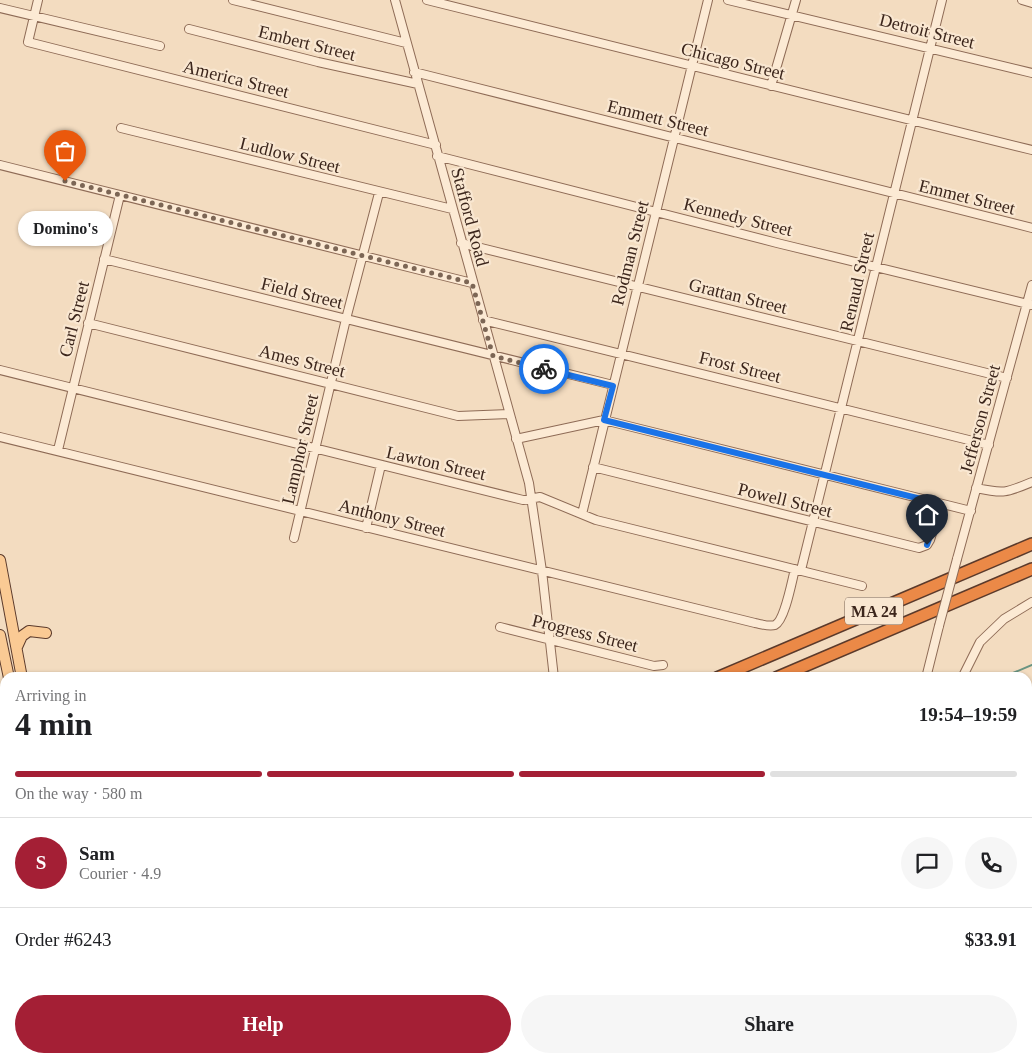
<!DOCTYPE html>
<html lang="en">
<head>
<meta charset="utf-8">
<style>
	body { margin:0; font-family:"Times New Roman",serif; background:#f6f6f6; color:#202124; height:100vh; display:flex; flex-direction:column; font-size:19px; white-space:nowrap }
	* { box-sizing:border-box; margin:0 }
	p { font-size:16px; color:#757577 }
	.icon { flex:none; width:28px; height:28px; fill:none; stroke:currentColor; stroke-width:2; stroke-linecap:round; stroke-linejoin:round }
	.map { position:relative; flex:1; overflow:hidden }
	.panel { position:absolute; left:0px; top:672px; width:1032px; height:391px; display:flex; flex-direction:column; background:#fff; border-radius:15px 15px 0 0; box-shadow:0 1px 4px #0004 }
	.panel>* { flex:none }
	.pin { position:absolute; display:grid; place-items:center; width:42px; height:42px; color:#fff; margin:-51px -21px; border-radius:50% 50% 50% 0; rotate:-45deg; box-shadow:0 0 5px #0007 }
	.pin .icon { rotate:45deg }
	.courier { position:absolute; display:grid; place-items:center; width:50px; height:50px; margin:-25px; border:4px solid #1a73e8; border-radius:50%; background:#fff; color:#222; box-shadow:0 1px 6px #0007 }
	.bubble { position:absolute; height:35px; border-radius:18px; background:#fff; box-shadow:0 1px 4px #0004; font-size:16px; font-weight:700; line-height:35px; text-align:center }
	.head em { font-style:normal; font-weight:700 }
	.head div { display:flex; flex-direction:column-reverse }
	.head { display:flex; align-items:center; justify-content:space-between; height:85px; padding:0 15px }
	h1 { font-size:32px; font-weight:700; line-height:38px }
	.bar { display:grid; grid-template-columns:repeat(4,1fr); gap:8px 5px; align-content:center; height:60px; padding:0 15px }
	.bar i { height:6px; border-radius:4px; background:#e0e0e0 }
	.bar .active { background:#a41f35 }
	.bar p { grid-column:span 4 }
	.line { display:flex; align-items:center; gap:12px; padding:0 15px; border-top:1px solid #e0e0e0 }
	.line div { flex:1 }
	.round { display:grid; place-items:center; flex:none; width:52px; height:52px; border-radius:26px; background:#f6f6f6 }
	.cta { display:flex; gap:10px; margin-top:auto; padding:10px 15px }
	.cta a { flex:1; height:58px; border-radius:30px; background:#a41f35; color:#fff; font-size:20px; font-weight:700; line-height:58px; text-align:center }
	.cta a+a { background:#f6f6f6; color:#202124 }
	.map>svg:first-child { display:block }
</style>
</head>
<body>
<div class="map">
<svg width="1032" height="1063" viewBox="0 0 1032 1063">
	<rect width="100%" height="100%" fill="#f3dcc0"/>
	<!-- green -->
	<path fill="#d2cf93" d="M5 973V1059H82L78 1063H0V977Z
		M157 1059H289L287 1063H160Z
		M366 1059H421L438 1063H365Z"/>
	<!-- cemetery -->
	<path fill="#c6c493" d="M512 1059H679L697 1063H512Z
		M728 1059H813L834 1063H727Z"/>
	<g fill="none" stroke-linecap="round" stroke-linejoin="round">
		<!-- stream -->
		<path stroke="#699482" stroke-width="2" d="M1011 678 1013 673 1032 665
			M1028 1024 1032 1025
			M320 1063 322 1059"/>
		<!-- minor casing -->
		<g stroke="#8e6b56" stroke-width="10">
			<path id="minor" d="M38 0 28 42 436 145
				M233 0 406 43
				M395 0 529 483 542 571 554 678
				M427 0 1032 150
				M728 0 1032 73
				M1022 0 1032 3
				M0 8 160 46
				M189 29 318 62 418 84
				M414 72 1032 228
				M771 86 796 0
				M121 128 452 209
				M437 156 777 243 1032 305
				M0 165 472 283
				M461 243 1007 378
				M104 259 613 385
				M483 320 989 445
				M88 323 458 416 509 414
				M0 370 523 500 540 497 596 520 862 586
				M0 437 755 623C761 624 769 627 775 625 785 620 792 580 795 569
				M516 439 604 420 971 511
				M58 450 120 195
				M593 467 919 548 927 545 930 540 941 504
				M976 488C1004 494 1006 493 1032 482
				M582 514 708 0
				M366 528 381 465
				M294 538 346 319 379 193
				M957 559 1032 285
				M801 570 942 0
				M500 627 654 666 663 665
				M926 678 939 626
				M962 678 980 642 1004 619 1032 602
				M1028 1037 1032 1038
				M435 1059 451 1063
				M507 1059V1063
				M833 1059 853 1063
				M352 1063 353 1059"/>
		</g>
		<!-- major casing -->
		<g stroke="#5b3a2b" stroke-width="12">
			<path id="major" d="M0 560 22 678
				M0 635 9 678
				M17 647 22 636 29 631 46 633
				M133 1059 136 1063
				M148 1059 151 1063"/>
		</g>
		<!-- highway casing -->
		<g stroke="#5b3a2b" stroke-width="14">
			<path id="highway" d="M717 678 1032 544
				M776 678 1032 569
				M0 959 5 954
				M0 972 5 968
				M87 1063 91 1059
				M120 1063 124 1059
				M290 1063 292 1059
				M299 1063 301 1059"/>
		</g>
		<!-- minor -->
		<use href="#minor" stroke="#fcead4" stroke-width="8"/>
		<!-- major -->
		<use href="#major" stroke="#faca94" stroke-width="10"/>
		<!-- highway -->
		<use href="#highway" stroke="#eb8947" stroke-width="11"/>
		<!-- minor-bridge casing -->
		<g stroke="#8e6b56" stroke-width="10" stroke-linecap="butt">
			<path id="minor-bridge" d="M939 626 957 559"/>
		</g>
		<!-- minor-bridge -->
		<use href="#minor-bridge" stroke="#fcead4" stroke-width="8"/>
	</g>
	<g fill="none" stroke-linecap="round" stroke-linejoin="round">
		<!-- done -->
		<path stroke="#7c6655" stroke-width="5" stroke-dasharray="0 9" d="M65 181 472 283 493 356 544 369"/>
		<!-- route -->
		<path stroke="#1a73e8" stroke-width="6" d="M544 369 613 386 604 420 941 504 927 545"/>
	</g>
	<g text-anchor="middle" stroke-width="4.5" stroke-linejoin="round" paint-order="stroke">
		<!-- shield labels -->
		<rect fill="#f9e7d1" stroke="#756052" stroke-width="1" x="845" y="597.5" width="58" height="27" rx="4"/>
		<g font-size="16" font-weight="bold" fill="#3c261c">
			<text x="874" y="617">MA 24</text>
		</g>
		<!-- street labels -->
		<g font-size="18" fill="#3c261c" stroke="#f9e7d1">
			<text transform="translate(927 31) rotate(14)" y="6">Detroit Street</text>
			<text transform="translate(307 43) rotate(14)" y="6">Embert Street</text>
			<text transform="translate(733 61) rotate(14)" y="6">Chicago Street</text>
			<text transform="translate(236 79) rotate(14)" y="6">America Street</text>
			<text transform="translate(658 118) rotate(14)" y="6">Emmett Street</text>
			<text transform="translate(290 155) rotate(14)" y="6">Ludlow Street</text>
			<text transform="translate(967 197) rotate(14)" y="6">Emmet Street</text>
			<text transform="translate(470 217) rotate(75)" y="6">Stafford Road</text>
			<text transform="translate(738 217) rotate(14)" y="6">Kennedy Street</text>
			<text transform="translate(630 253) rotate(-76)" y="6">Rodman Street</text>
			<text transform="translate(857 282) rotate(-77)" y="6">Renaud Street</text>
			<text transform="translate(302 293) rotate(14)" y="6">Field Street</text>
			<text transform="translate(738 296) rotate(14)" y="6">Grattan Street</text>
			<text transform="translate(74 319) rotate(-76)" y="6">Carl Street</text>
			<text transform="translate(302 361) rotate(14)" y="6">Ames Street</text>
			<text transform="translate(740 367) rotate(14)" y="6">Frost Street</text>
			<text transform="translate(980 419) rotate(-75)" y="6">Jefferson Street</text>
			<text transform="translate(300 449) rotate(-77)" y="6">Lamphor Street</text>
			<text transform="translate(436 463) rotate(13)" y="6">Lawton Street</text>
			<text transform="translate(785 500) rotate(14)" y="6">Powell Street</text>
			<text transform="translate(392 518) rotate(14)" y="6">Anthony Street</text>
			<text transform="translate(585 633) rotate(14)" y="6">Progress Street</text>
		</g>
	</g>
</svg>
<div class="pin" style="left:65px;top:181px;background:#ea580c"><svg class="icon" aria-label="bag" viewBox="0 0 24 24"><path d="M5 8h14l-1 12H6zM9 8a3 3 0 0 1 6 0"/></svg></div>
<div class="pin" style="left:927px;top:545px;background:#1f2937"><svg class="icon" aria-label="home" viewBox="0 0 24 24"><path d="M3 11l9-7 9 7M6 9v11h12V9"/></svg></div>
<div class="courier" style="left:544px;top:369px"><svg class="icon" aria-label="bike" viewBox="0 0 24 24"><circle cx="6" cy="16" r="4"/><circle cx="18" cy="16" r="4"/><path d="M6 16l4-8h5l3 8M10 8l3 8H6M13 5h3"/></svg></div>
<div class="bubble" style="left:18px;top:211px;width:95px">Domino's</div>
<section class="panel">
<div class="head"><div><h1>4 min</h1><p>Arriving in</p></div><em>19:54–19:59</em></div>
<div class="bar"><i class="active"></i><i class="active"></i><i class="active"></i><i></i><p>On the way · 580 m</p></div>
<div class="line" style="height:90px"><b class="round" style="background:#a41f35;color:#fff">S</b><div><b>Sam</b><p>Courier · 4.9</p></div><a class="round"><svg class="icon" aria-label="chat" viewBox="0 0 24 24"><path d="M4 5h16v11H9l-5 4z"/></svg></a><a class="round"><svg class="icon" aria-label="phone" viewBox="0 0 24 24"><path d="M5 4h4l2 5-3 2q2 4 5 5l2-3 5 2v4C11 20 4 13 5 4z"/></svg></a></div>
<div class="line" style="height:65px"><div>Order #6243</div><b>$33.91</b></div>
<div class="cta"><a>Help</a><a>Share</a></div>
</section>
</div>
</body>
</html>
